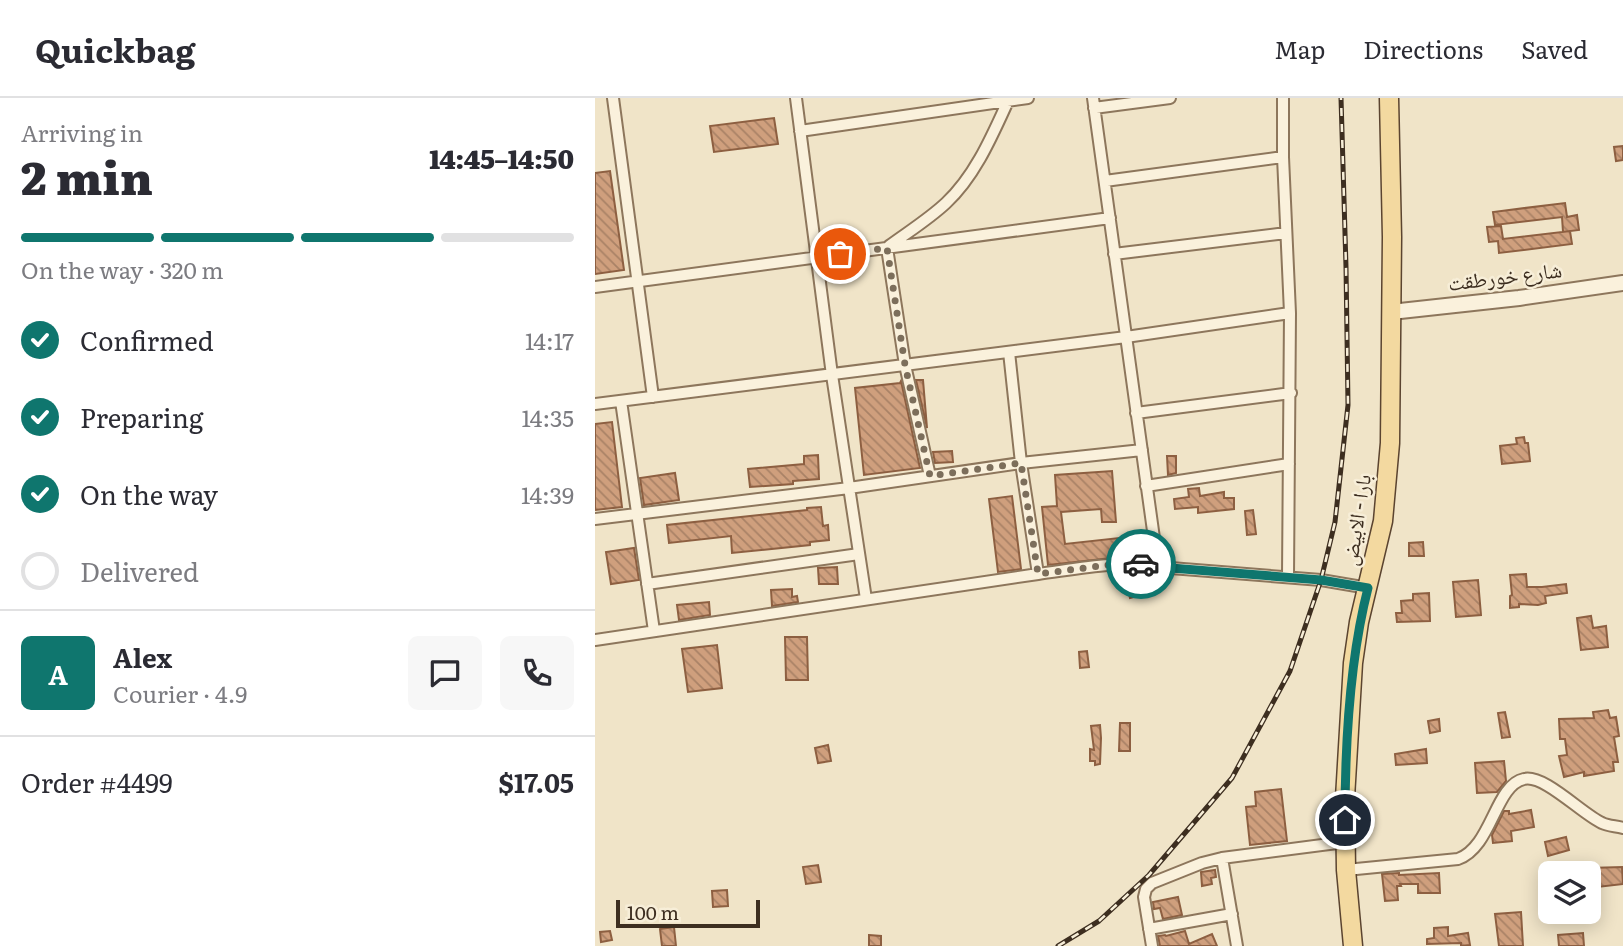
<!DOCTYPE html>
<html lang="en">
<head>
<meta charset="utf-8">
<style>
	body { margin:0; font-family:Literata,"Noto Naskh Arabic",serif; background:#f7f7f7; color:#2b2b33; height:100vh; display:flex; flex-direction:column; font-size:26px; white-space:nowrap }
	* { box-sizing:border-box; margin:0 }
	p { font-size:23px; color:#7c7c81 }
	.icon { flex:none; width:38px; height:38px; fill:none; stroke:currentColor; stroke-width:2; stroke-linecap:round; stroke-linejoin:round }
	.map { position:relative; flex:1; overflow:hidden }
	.side { display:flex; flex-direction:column; background:#fff; width:595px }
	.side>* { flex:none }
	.controls { position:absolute; left:943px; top:763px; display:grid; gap:14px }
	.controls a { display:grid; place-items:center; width:63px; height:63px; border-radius:10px; background:#fff; box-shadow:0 4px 18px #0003; font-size:35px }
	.scale { position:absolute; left:21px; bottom:18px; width:144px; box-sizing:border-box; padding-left:7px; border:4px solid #3d2e20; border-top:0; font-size:19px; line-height:24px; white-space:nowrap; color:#3d2e20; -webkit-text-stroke:5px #f7eed8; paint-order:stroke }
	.pin { position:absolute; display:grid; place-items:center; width:60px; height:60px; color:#fff; margin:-30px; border:4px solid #fff; border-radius:50%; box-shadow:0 2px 7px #0007 }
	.courier { position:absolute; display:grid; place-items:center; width:70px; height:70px; margin:-35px; border:5px solid #0f766e; border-radius:50%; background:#fff; color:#222; box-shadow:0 2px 9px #0007 }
	.summary em { font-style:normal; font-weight:800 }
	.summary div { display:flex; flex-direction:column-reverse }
	.summary { display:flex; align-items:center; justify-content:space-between; height:119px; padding:0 21px }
	h1 { font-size:46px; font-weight:800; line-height:52px }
	.bar { display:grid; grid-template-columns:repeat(4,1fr); gap:10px 7px; align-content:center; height:84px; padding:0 21px }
	.bar i { height:9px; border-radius:5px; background:#e1e1e2 }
	.bar .current { background:#0f766e }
	.bar p { grid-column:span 4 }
	.line { display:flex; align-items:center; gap:18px; padding:0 21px; border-top:2px solid #e1e1e2 }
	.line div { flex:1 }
	.round { display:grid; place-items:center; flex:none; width:74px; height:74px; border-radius:10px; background:#f7f7f7 }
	ol { padding:0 21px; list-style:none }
	li { display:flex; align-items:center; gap:21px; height:77px }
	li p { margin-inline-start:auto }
	li .icon { padding:7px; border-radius:50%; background:#0f766e; color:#fff; stroke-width:4 }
	li:last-child { color:#7c7c81 }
	li i { width:38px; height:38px; border:4px solid #e1e1e2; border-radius:50% }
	header { display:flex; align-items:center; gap:42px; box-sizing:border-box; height:98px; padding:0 35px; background:#fff; border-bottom:2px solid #e1e1e2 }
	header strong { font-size:33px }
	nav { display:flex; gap:38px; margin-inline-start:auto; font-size:24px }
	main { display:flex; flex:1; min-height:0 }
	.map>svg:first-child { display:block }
</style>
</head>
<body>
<header>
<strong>Quickbag</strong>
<nav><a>Map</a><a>Directions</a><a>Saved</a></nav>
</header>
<main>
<section class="side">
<div class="summary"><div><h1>2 min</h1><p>Arriving in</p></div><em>14:45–14:50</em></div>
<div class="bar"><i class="current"></i><i class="current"></i><i class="current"></i><i></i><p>On the way · 320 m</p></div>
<ol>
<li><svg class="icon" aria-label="check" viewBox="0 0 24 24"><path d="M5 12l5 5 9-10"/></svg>Confirmed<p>14:17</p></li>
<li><svg class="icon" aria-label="check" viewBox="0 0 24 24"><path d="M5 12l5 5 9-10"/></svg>Preparing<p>14:35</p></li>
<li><svg class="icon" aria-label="check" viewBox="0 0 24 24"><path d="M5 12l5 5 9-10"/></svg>On the way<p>14:39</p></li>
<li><i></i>Delivered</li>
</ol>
<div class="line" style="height:126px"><b class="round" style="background:#0f766e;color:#fff">A</b><div><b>Alex</b><p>Courier · 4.9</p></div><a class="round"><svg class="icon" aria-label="chat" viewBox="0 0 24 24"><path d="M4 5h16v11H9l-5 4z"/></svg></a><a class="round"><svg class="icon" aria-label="phone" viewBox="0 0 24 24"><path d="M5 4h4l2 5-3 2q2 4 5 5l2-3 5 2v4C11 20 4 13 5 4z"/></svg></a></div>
<div class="line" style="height:91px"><div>Order #4499</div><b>$17.05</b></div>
</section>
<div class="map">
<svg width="1028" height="848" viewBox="0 0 1028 848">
	<defs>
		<pattern id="building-back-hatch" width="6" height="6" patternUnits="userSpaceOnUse" patternTransform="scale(1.75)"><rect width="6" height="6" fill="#cf9f7d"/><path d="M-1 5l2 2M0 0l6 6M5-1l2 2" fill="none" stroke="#a98266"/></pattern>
	</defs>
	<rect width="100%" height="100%" fill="#f0e4c8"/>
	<!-- building -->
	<path fill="url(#building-back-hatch)" stroke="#8d5f41" stroke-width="2" d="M179 20 183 46 119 54 115 28Z
		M1028 48V62L1021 63 1019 49Z
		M15 73 29 172 0 176V75Z
		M970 105 972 119 982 117 984 132 968 134 967 119 900 127 898 114Z
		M906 128 908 141 975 133 977 146 904 155 903 143 894 144 892 129Z
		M321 282H328L332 330Z
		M306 283 325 370 269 377 260 290 305 285Z
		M17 324 27 409 0 412V326Z
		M929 339 930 345H933L935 363 907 366 905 348 922 346 921 340Z
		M357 353 358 364 340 365 338 354Z
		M223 357 224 381 198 383V386L155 389 153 371 209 366V358Z
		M572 358H581V375L573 377Z
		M517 373 521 424H507L506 411 466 414 470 446 524 440 526 459 453 467 447 409 462 408 460 377Z
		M80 375 84 402 49 407 45 380Z
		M604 390 605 398 629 394V400H639V411L603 415V409L580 411 579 401 594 399 593 391Z
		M417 398 426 471 403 474 394 401Z
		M226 409 228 428 233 427 234 442 215 444V447L137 455 136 438 74 445 72 427 212 412V410Z
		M658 412 661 436 652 437 650 413Z
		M828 444 829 458H814V445Z
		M39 450 44 482 16 486 11 454Z
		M242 469 243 486H224L223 470Z
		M931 476 932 489H947L971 486 972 495 950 498 951 505 943 507 924 506V509L915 510V498L917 497 915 477Z
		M883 482 886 517 861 519 858 484Z
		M545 489 546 497 535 500 533 492Z
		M197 491V499L202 498 203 504 177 508 176 492Z
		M834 495 835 523 802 524 801 515H807L806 503 818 502V496Z
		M114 504 115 517 84 522 82 507Z
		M996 518 998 530 1011 528 1013 549 986 552 982 520Z
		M190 539H212L213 582H191Z
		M122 547 127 590 93 594 87 551Z
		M492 553 494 569 485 570 484 554Z
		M1013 612 1015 620 1021 619 1024 638 1019 639 1023 664H1018L1019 673 989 678V674L969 679 964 658 972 657 970 641H965L964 621 999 620 998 614Z
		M910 614 915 639 907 640 903 615Z
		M844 621 845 633 835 635 833 623Z
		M525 625H535V653H524Z
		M505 627 506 640 505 666 500 667V663H495V651L499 652 496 628Z
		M233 647 236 663 223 665 220 650Z
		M831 651 832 665 801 667 800 656Z
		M909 663 911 683 902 694 882 695 880 665Z
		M686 691 692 743 655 747 651 709 661 708 660 694Z
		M936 712 939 729 916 733 917 743 898 745 897 737 909 713H914V716Z
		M971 739 974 752 953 758 950 744Z
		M223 767 226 784 211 786 208 769Z
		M1027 769 1028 786 994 790V770Z
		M620 772 621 779 616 780 617 786 607 788 606 774Z
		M804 775V777L844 775 845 795H823V786H805L806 788H802L803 802 790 803 787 776Z
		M132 792 133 808 118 809 117 793Z
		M1001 794 1002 814H994V796Z
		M583 799 587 817 568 821 565 810 559 811 558 804Z
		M926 814 928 848H904L900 816Z
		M79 829 81 848H67L65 831Z
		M853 829V838L873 835 875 847 866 848V845L832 846V841L839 840V830Z
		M15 833 17 842 6 844 5 834Z
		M590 833 594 846 617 836 622 848H565L563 838 570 837 571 838Z
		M988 835 989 848H964L963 837Z
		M274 837 286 838V848H274Z"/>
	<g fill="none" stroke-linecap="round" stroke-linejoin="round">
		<!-- minor casing -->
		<g stroke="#8d765c" stroke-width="14">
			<path id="minor" d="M18 0 58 299
				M201 0 237 277 271 501
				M498 0 563 469
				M688 0V59L695 215 693 479
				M499 10 575 0
				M205 33 433 0
				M510 83 688 59
				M294 148C313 134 334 121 351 105 380 78 397 38 413 3
				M292 150 310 267 335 378
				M519 156 691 135
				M0 189 515 120
				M414 254 426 365 443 476
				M26 303 59 533
				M0 306 531 239 695 215
				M541 315 696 295
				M551 388 694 366
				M0 421 254 390 426 365 547 352
				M52 486 264 456
				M0 542 443 476C482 471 524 462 563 469L726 482 773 490
				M627 760 642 848
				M751 772 863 761C897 749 900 687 929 681 949 676 987 716 1007 725 1013 728 1021 728 1028 730
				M554 831 637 816
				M557 848 549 799 551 791 557 785 607 765 627 760 750 744"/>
		</g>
		<!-- tertiary casing -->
		<g stroke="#8d765c" stroke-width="18">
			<path id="tertiary" d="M796 214 924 200 1028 185"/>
		</g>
		<!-- primary casing -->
		<g stroke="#5b4430" stroke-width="21">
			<path id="primary" d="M758 848 751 772 750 700 758 565 764 524 788 423 795 345 797 139 794 0"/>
		</g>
		<!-- minor -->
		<use href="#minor" stroke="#faf1dc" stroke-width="10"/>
		<!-- tertiary -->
		<use href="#tertiary" stroke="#faf1dc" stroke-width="14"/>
		<!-- primary -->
		<use href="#primary" stroke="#f3d9a0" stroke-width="18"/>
		<!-- rail casing -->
		<g stroke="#3d2e20" stroke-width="5">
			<path id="rail" d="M463 848 504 823 554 777 637 680 695 573 726 482 740 424 753 307 751 169 746 0"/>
		</g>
		<!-- rail -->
		<use href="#rail" stroke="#f7eed8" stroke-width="2.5" stroke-dasharray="8" stroke-linecap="butt"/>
	</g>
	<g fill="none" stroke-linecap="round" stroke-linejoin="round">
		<!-- done -->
		<path stroke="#7c6e5b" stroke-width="7" stroke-dasharray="0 12.6" d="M245 156 292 150 310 267 335 378 426 365 443 476 513 467 546 466"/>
		<!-- route -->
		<path stroke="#0f766e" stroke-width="9" d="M546 466 563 469 726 482 773 490C754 564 750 646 750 722"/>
	</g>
	<g text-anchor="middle" stroke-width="5" stroke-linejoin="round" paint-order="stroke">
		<!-- street labels -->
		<g font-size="21" fill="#3d2e20" stroke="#f7eed8">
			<text transform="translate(910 179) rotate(-7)" y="7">شارع خورطقت</text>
			<text transform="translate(762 422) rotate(-81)" y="7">بارا - الابيض</text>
		</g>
	</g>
</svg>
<div class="controls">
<a><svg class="icon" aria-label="layers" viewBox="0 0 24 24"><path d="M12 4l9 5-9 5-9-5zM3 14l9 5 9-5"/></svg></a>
</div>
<div class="scale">100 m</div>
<div class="pin" style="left:245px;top:156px;background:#ea580c"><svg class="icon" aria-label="bag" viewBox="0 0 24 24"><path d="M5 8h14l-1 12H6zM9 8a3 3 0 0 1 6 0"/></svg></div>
<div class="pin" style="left:750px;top:722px;background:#1f2937"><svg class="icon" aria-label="home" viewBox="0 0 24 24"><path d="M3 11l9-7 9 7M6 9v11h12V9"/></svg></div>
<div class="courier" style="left:546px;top:466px"><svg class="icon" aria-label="car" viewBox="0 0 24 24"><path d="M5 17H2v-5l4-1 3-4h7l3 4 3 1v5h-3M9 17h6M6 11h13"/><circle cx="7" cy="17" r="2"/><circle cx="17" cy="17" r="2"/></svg></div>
</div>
</main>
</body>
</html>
